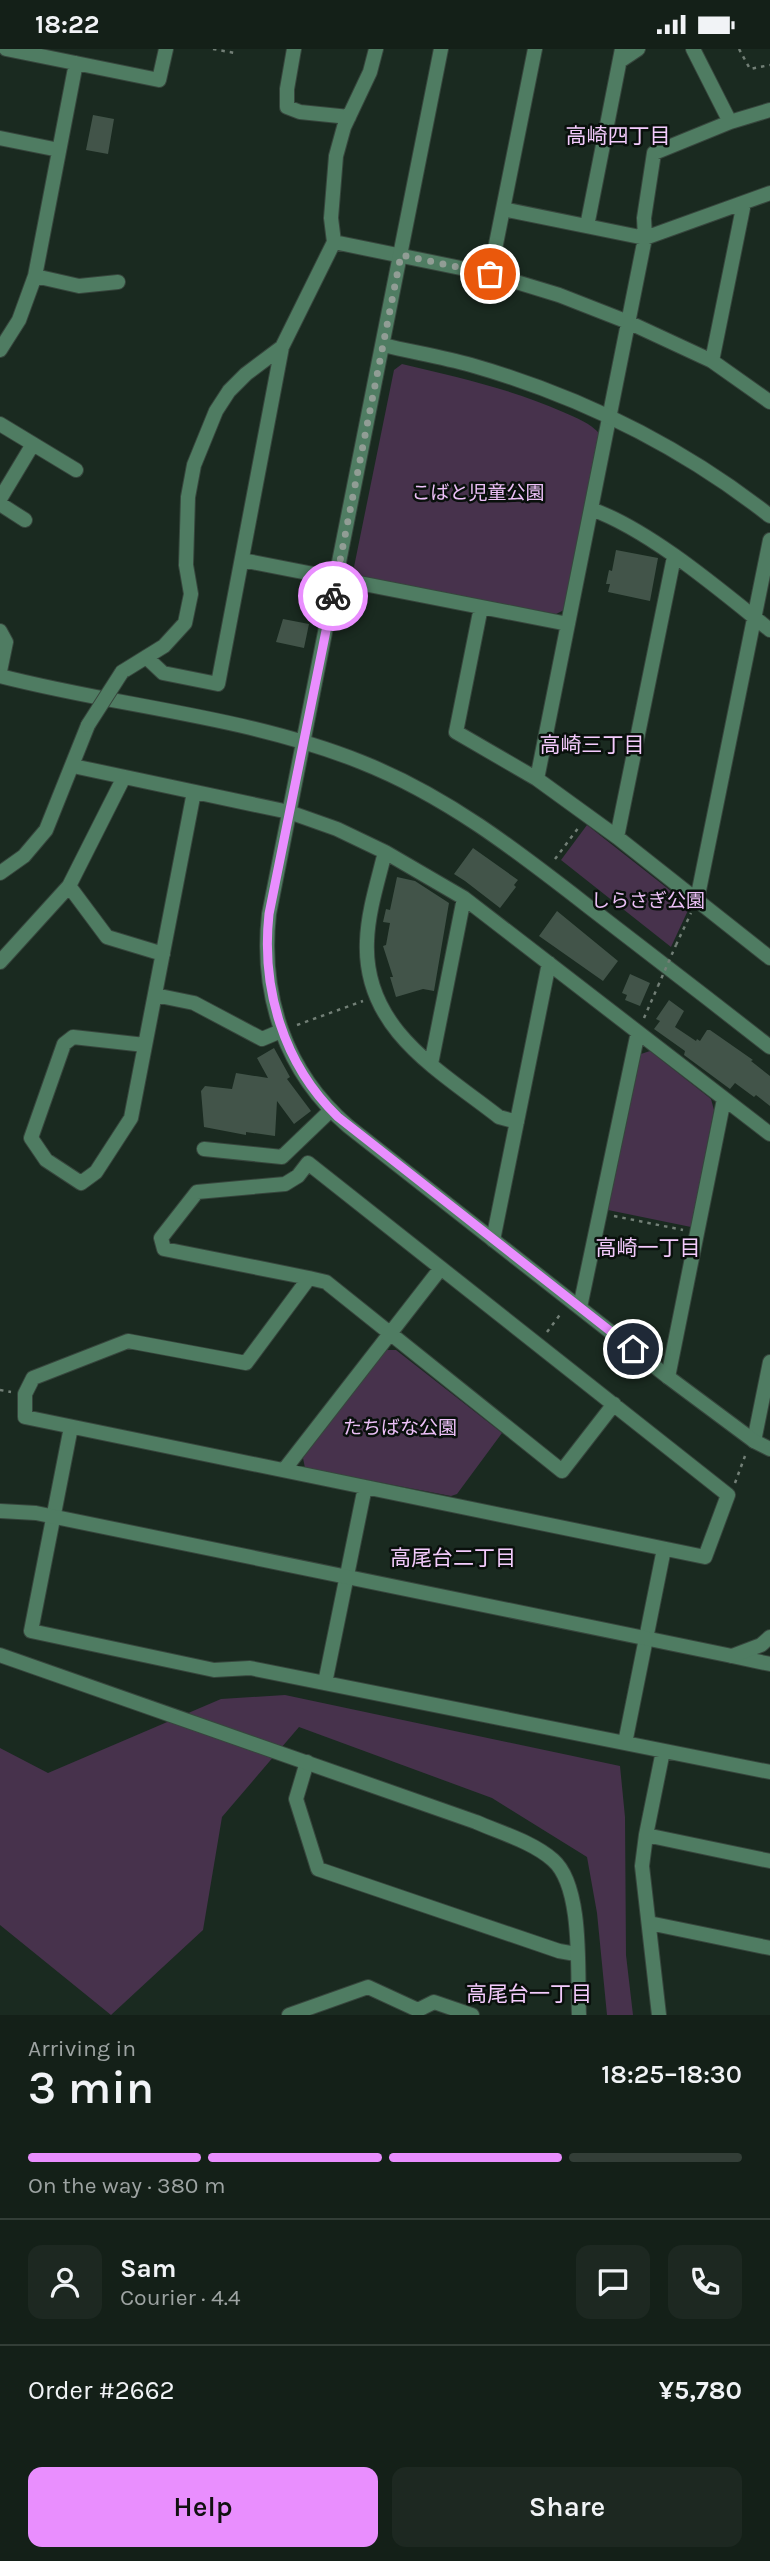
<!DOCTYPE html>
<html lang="en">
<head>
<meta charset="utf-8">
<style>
	body { margin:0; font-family:Karla,"Noto Sans JP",sans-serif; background:#1d2821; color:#f1f3f6; height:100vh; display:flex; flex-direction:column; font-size:26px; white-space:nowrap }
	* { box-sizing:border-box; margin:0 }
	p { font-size:23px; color:#9da3a2 }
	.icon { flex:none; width:38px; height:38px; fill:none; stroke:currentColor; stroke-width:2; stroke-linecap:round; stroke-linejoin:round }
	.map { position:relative; height:1966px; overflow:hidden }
	.sheet { display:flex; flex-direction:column; background:#142018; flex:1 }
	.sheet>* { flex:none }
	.pin { position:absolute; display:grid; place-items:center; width:60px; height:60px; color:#fff; margin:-30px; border:4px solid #fff; border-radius:50%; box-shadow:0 2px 7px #0007 }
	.courier { position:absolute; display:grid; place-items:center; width:70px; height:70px; margin:-35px; border:5px solid #e98efe; border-radius:50%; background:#fff; color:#222; box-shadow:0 2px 9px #0007 }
	.summary em { font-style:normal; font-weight:600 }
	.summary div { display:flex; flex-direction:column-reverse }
	.summary { display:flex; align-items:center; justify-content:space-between; height:119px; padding:0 28px }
	h1 { font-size:46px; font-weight:600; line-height:52px }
	.bar { display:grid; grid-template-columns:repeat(4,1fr); gap:10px 7px; align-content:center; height:84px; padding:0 28px }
	.bar i { height:9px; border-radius:5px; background:#333e37 }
	.bar .on { background:#e98efe }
	.bar p { grid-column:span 4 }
	.line { display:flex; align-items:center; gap:18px; padding:0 28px; border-top:2px solid #333e37 }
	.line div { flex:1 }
	.round { display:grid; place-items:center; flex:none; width:74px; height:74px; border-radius:14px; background:#1d2821 }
	.primary-button { display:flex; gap:14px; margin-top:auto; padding:14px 28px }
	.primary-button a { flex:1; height:80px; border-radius:14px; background:#e98efe; color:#111; font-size:28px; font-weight:600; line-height:80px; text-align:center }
	.primary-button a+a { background:#1d2821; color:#f1f3f6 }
	.status { display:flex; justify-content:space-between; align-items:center; height:49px; padding:0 35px; background:#142018; direction:ltr }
	.status svg { height:19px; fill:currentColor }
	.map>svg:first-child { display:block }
</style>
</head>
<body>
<div class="status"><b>18:22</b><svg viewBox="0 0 49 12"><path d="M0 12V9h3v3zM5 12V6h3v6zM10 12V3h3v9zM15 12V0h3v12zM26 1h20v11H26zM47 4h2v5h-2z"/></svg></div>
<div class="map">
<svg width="770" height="1966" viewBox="0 0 770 1966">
	<rect width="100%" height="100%" fill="#1a2a20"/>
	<!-- green -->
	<path fill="#47324c" d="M402 315C457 328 511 340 563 363 577 369 590 374 600 385L564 561 556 565 359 527 354 518 394 321Z
		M587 776 690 857 671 898 561 811Z
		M650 1002 711 1050 714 1061 691 1178 608 1161 641 1005Z
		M385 1301H396L502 1384 457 1445 451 1447 305 1419 303 1409Z
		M285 1646 620 1717 625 1768 626 1906 633 1966H607L597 1864 587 1808 492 1749 299 1678 222 1768 203 1881 111 1966 0 1876V1699L48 1724 221 1650Z"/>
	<!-- building -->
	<path fill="#425449" d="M93 66 114 70 108 105 86 101Z
		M616 501 658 509 650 552 608 543 610 535H606L609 521 612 522Z
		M283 570 309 575 304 599 276 593Z
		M473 799 518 831 514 836 516 838 500 859 465 832 454 825Z
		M397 828 415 832 449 854 434 942 423 940 396 948 390 928H393L383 897 386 896 390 874 383 873 386 860 390 861Z
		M557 862 618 912 603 932 539 887Z
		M630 925 650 934 640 957 625 951 627 946 622 944Z
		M669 951 684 962 675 978 696 992 697 990 700 992 707 981H710L753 1011 751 1012 770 1027V1057L756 1046 754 1048 735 1034 730 1040 684 1006 685 1002 654 980 660 972 656 970Z
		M274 999 290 1028 287 1030 311 1062 294 1075 277 1052 275 1087 246 1083V1086L204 1078 201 1042 205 1037 232 1040 236 1024 268 1029 257 1009Z"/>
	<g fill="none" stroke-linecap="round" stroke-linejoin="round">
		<!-- minor casing -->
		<g stroke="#37463d" stroke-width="16">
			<path id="minor" d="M6 0 159 31 166 0
				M294 0 287 40V58L300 63 349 68
				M693 0 730 73
				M620 12 638 0
				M0 89 59 101
				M503 160 645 189 770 144
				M587 177 622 0
				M334 193 490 225 559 246 628 273 712 312 770 353
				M490 225 535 0
				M35 227 79 237 118 233
				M0 301 19 271 35 227 76 14
				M712 312 744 154
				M0 375 76 421
				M0 450 33 395
				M0 455 25 471
				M591 460C650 481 720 541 770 581
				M242 511 568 575
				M481 558 456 683 537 730 617 788 770 909
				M0 582 6 593 0 622
				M146 608 163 624 218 635 282 298
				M122 623 164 597 185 574 191 545 186 516 188 448 194 416 216 362 229 342 246 325 282 298 334 193 331 169 336 107 344 78 370 23 376 0
				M73 717 289 763 337 780 385 803 464 849 770 1085
				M537 730 645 189 644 169 654 104 730 73 770 61
				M617 788 674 508
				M385 803C378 832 368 862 367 892 363 980 439 1021 499 1068L517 1073
				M0 824 24 807 46 781 88 676
				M69 837 107 888 163 905
				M697 851 770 491
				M0 913 69 837 124 728
				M155 946 194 954 262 990 281 982
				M145 996 73 988 64 995 31 1089 46 1111 81 1134 96 1123 131 1069 194 743
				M431 1015 464 849
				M204 1100 282 1108 331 1061
				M493 1191 549 914
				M309 1229 246 1314 128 1292 33 1329 25 1345V1368L705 1508 728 1446 308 1114 298 1127 285 1135 197 1143 161 1189 164 1200 309 1229 326 1233 562 1422 614 1355
				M580 1258 638 983
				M668 1328 724 1050
				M71 1378 31 1582 214 1621 250 1619 770 1723
				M754 1392 770 1313
				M284 1421 441 1219
				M732 1607 770 1615
				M325 1634 365 1438
				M625 1694 664 1500
				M307 1713 296 1750 318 1820 559 1902 576 1905
				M646 1786 770 1812
				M649 1874 770 1899
				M289 1966 368 1938 418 1961 434 1953 472 1966
				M659 1966 642 1817 646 1786 663 1702"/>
		</g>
		<!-- tertiary casing -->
		<g stroke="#37463d" stroke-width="16">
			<path id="tertiary" d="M441 0 269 865C260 946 285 1023 348 1077L668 1328 754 1392 770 1400
				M383 296C412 303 442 308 471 316 579 347 682 398 770 467
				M0 627C120 658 246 667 361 713 447 747 517 802 589 858 649 904 710 951 770 998
				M0 1462 36 1464 732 1607 761 1596 770 1588
				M0 1606 476 1773C501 1784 533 1793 553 1811 584 1838 577 1926 579 1966"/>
		</g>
		<!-- path -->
		<path stroke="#727f76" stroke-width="2.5" stroke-dasharray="3.5 5" stroke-linecap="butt" d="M213 0 235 4
			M739 0 750 20 770 16
			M555 810 579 778
			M676 896 691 864
			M644 969 658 937
			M297 976 363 952
			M614 1167 683 1181
			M547 1283 562 1263
			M0 1341 11 1343
			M735 1434 745 1407"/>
		<!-- minor -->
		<use href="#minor" stroke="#4f7c62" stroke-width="14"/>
		<!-- tertiary -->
		<use href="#tertiary" stroke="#4f7c62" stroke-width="14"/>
		<!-- minor-bridge casing -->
		<g stroke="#37463d" stroke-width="16" stroke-linecap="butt">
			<path id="minor-bridge" d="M88 676 122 623"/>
		</g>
		<!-- path-bridge -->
		<path stroke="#727f76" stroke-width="2.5" stroke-dasharray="3.5 5" stroke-linecap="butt" d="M658 937 676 896"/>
		<!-- minor-bridge -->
		<use href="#minor-bridge" stroke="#4f7c62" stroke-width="14"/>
	</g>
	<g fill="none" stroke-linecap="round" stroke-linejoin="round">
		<!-- done -->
		<path stroke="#919d95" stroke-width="7" stroke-dasharray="0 12.6" d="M333 547 401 206 490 225"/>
		<!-- route -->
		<path stroke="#e98efe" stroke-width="9" d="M333 547 269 865C261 939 283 1015 338 1068L633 1300"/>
	</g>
	<g text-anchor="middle" stroke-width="5" stroke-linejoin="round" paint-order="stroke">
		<!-- park labels -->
		<g font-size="19" fill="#edc0f8" stroke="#09100c">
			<text x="478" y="450">こばと児童公園</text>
			<text x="648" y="858">しらさぎ公園</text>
			<text x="400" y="1385">たちばな公園</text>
		</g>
		<!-- neighbourhood labels -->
		<g font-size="21" fill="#f4cbfd" stroke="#09100c">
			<text x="618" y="94">高崎四丁目</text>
			<text x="592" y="703">高崎三丁目</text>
			<text x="648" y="1206">高崎一丁目</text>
			<text x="453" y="1516">高尾台二丁目</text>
			<text x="529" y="1952">高尾台一丁目</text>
		</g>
	</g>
</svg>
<div class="pin" style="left:490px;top:225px;background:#ea580c"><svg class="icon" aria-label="bag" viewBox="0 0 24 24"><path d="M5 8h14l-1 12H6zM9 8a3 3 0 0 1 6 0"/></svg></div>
<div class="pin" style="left:633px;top:1300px;background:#1f2937"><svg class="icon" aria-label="home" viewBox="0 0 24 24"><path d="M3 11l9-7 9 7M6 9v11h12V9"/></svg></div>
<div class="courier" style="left:333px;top:547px"><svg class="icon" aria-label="bike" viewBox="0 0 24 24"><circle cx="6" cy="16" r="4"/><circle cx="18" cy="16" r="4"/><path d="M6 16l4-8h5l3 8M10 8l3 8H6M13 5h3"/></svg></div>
</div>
<section class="sheet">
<div class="summary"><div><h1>3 min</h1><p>Arriving in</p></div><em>18:25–18:30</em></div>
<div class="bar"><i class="on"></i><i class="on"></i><i class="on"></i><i></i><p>On the way · 380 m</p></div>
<div class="line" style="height:126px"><a class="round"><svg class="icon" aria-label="person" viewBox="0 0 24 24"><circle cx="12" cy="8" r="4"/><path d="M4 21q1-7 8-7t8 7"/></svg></a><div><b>Sam</b><p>Courier · 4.4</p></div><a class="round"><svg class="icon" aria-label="chat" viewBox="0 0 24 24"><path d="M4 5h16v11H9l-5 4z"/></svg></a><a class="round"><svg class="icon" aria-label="phone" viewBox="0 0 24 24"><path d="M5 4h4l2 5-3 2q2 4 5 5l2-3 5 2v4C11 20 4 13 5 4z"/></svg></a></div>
<div class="line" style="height:91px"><div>Order #2662</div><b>¥5,780</b></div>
<div class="primary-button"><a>Help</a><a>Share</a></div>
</section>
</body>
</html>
